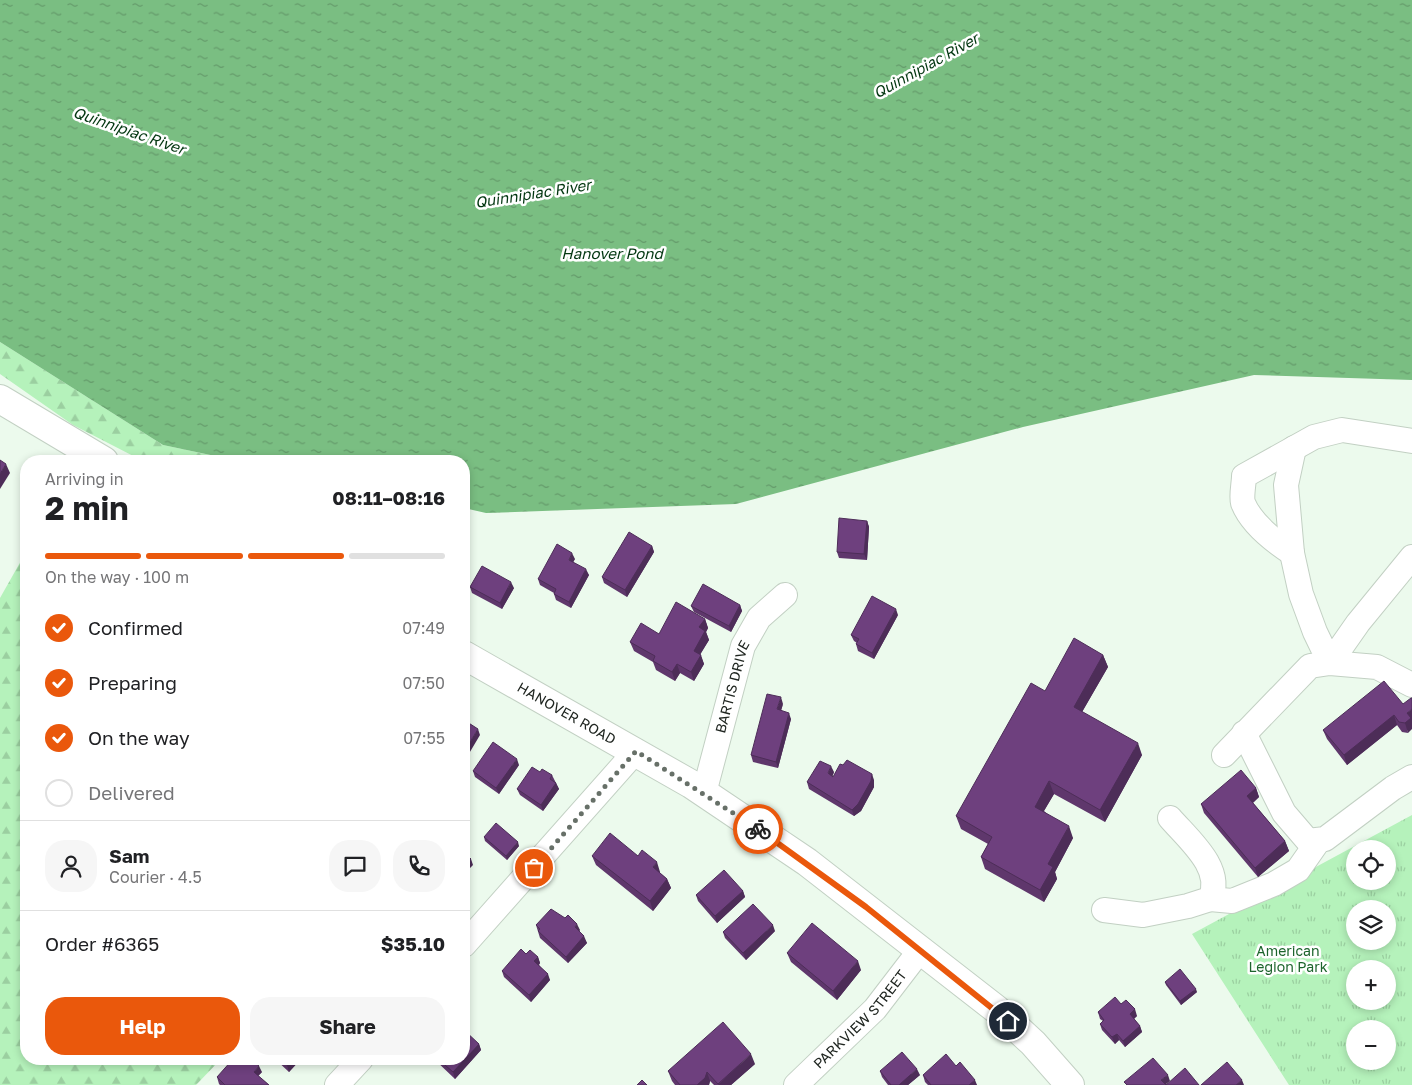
<!DOCTYPE html>
<html lang="en">
<head>
<meta charset="utf-8">
<style>
	body { margin:0; font-family:"Golos Text",sans-serif; background:#f6f6f6; color:#202124; height:100vh; display:flex; flex-direction:column; font-size:19px; white-space:nowrap }
	* { box-sizing:border-box; margin:0 }
	p { font-size:16px; color:#757577 }
	.icon { flex:none; width:28px; height:28px; fill:none; stroke:currentColor; stroke-width:2; stroke-linecap:round; stroke-linejoin:round }
	.map { position:relative; flex:1; overflow:hidden }
	.side { position:absolute; left:20px; top:455px; width:450px; height:610px; display:flex; flex-direction:column; background:#fff; border-radius:20px; box-shadow:0 2px 8px #0003 }
	.side>* { flex:none }
	.tools { position:absolute; left:1346px; top:840px; display:grid; gap:10px }
	.tools a { display:grid; place-items:center; width:50px; height:50px; border-radius:50%; background:#fff; box-shadow:0 2px 8px #0003; font-size:25px }
	.pin { position:absolute; display:grid; place-items:center; width:42px; height:42px; color:#fff; margin:-21px; border:2px solid #fff; border-radius:50%; box-shadow:0 1px 5px #0007 }
	.courier { position:absolute; display:grid; place-items:center; width:50px; height:50px; margin:-25px; border:4px solid #ea580c; border-radius:50%; background:#fff; color:#222; box-shadow:0 1px 6px #0007 }
	.head em { font-style:normal; font-weight:700 }
	.head div { display:flex; flex-direction:column-reverse }
	.head { display:flex; align-items:center; justify-content:space-between; height:85px; padding:0 25px }
	h1 { font-size:32px; font-weight:700; line-height:38px }
	.bar { display:grid; grid-template-columns:repeat(4,1fr); gap:8px 5px; align-content:center; height:60px; padding:0 25px }
	.bar i { height:6px; border-radius:4px; background:#e0e0e0 }
	.bar .on { background:#ea580c }
	.bar p { grid-column:span 4 }
	.line { display:flex; align-items:center; gap:12px; padding:0 25px; border-top:1px solid #e0e0e0 }
	.line div { flex:1 }
	.round { display:grid; place-items:center; flex:none; width:52px; height:52px; border-radius:20px; background:#f6f6f6 }
	ol { padding:0 25px; list-style:none }
	li { display:flex; align-items:center; gap:15px; height:55px }
	li p { margin-inline-start:auto }
	li .icon { padding:5px; border-radius:50%; background:#ea580c; color:#fff; stroke-width:4 }
	li:last-child { color:#757577 }
	li i { width:28px; height:28px; border:2px solid #e0e0e0; border-radius:50% }
	.cta { display:flex; gap:10px; margin-top:auto; padding:10px 25px }
	.cta a { flex:1; height:58px; border-radius:20px; background:#ea580c; color:#fff; font-size:20px; font-weight:700; line-height:58px; text-align:center }
	.cta a+a { background:#f6f6f6; color:#202124 }
	.map>svg:first-child { display:block }
</style>
</head>
<body>
<div class="map">
<svg width="1412" height="1085" viewBox="0 0 1412 1085">
	<defs>
		<pattern id="forest-firs" width="22" height="20" patternUnits="userSpaceOnUse" patternTransform="scale(1.25)"><rect width="22" height="20" fill="#b5f2bb"/><path d="M5 1l3.5 6h-7zM16 11l3.5 6h-7z" fill="#9bcfa0"/></pattern>
		<pattern id="park-tufts" width="24" height="20" patternUnits="userSpaceOnUse" patternTransform="scale(1.25)"><rect width="24" height="20" fill="#b5f2bb"/><path d="M3 7l-1-3M5 7V3M7 7l1-3M15 17l-1-3M17 17v-4M19 17l1-3" fill="none" stroke="#9bcfa0"/></pattern>
		<pattern id="water-ripples" width="26" height="14" patternUnits="userSpaceOnUse" patternTransform="scale(1.25)"><rect width="26" height="14" fill="#7abe82"/><path d="M2 4q2-2 4 0t4 0M15 11q2-2 4 0t4 0" fill="none" stroke="#649a6a"/></pattern>
	</defs>
	<rect width="100%" height="100%" fill="#ecfaed"/>
	<!-- forest -->
	<path fill="url(#forest-firs)" d="M0 342 163 445 239 461H143L73 425 0 374Z
		M26 552V1059H221L196 1085H0V598Z"/>
	<!-- park -->
	<path fill="url(#park-tufts)" fill-rule="evenodd" d="M1412 815V1085H1289L1192 934ZM1355 849H1388V881H1355ZM1355 909H1388V941H1355ZM1355 969H1388V1001H1355ZM1355 1029H1388V1061H1355Z"/>
	<!-- water -->
	<path fill="url(#water-ripples)" d="M0 0H1412V380L1254 375 1023 427 736 504 486 513 464 508V461H239L163 445 0 342Z"/>
	<g fill="none" stroke-linecap="round" stroke-linejoin="round">
		<!-- minor casing -->
		<g stroke="#c2d0c3" stroke-width="26">
			<g id="minor">
				<path d="M1294 448 1286 485 1292 553 1301 594 1315 632 1330 663 1358 623 1412 557"/>
				<path d="M1292 553C1275 542 1251 523 1243 503 1241 496 1244 483 1244 476L1314 437 1342 430 1412 441"/>
				<path d="M1244 733 1284 813 1308 841 1325 839 1393 788 1412 777"/>
				<path d="M1224 755 1310 666 1330 663 1377 667 1412 685"/>
				<path id="s1" d="M704 793 743 646 759 618 785 595"/>
				<path d="M1210 899 1232 901 1274 884 1298 870 1319 840"/>
				<path d="M1104 910 1143 915 1188 906 1210 899C1225 869 1188 839 1170 818"/>
				<path d="M464 945 636 751"/>
				<path d="M337 1085 361 1059"/>
				<path id="s2" d="M796 1085 875 1009 921 949"/>
			</g>
		</g>
		<!-- major casing -->
		<g stroke="#c2d0c3" stroke-width="30">
			<g id="major">
				<path d="M0 399 104 461"/>
				<path id="s3" d="M464 655 691 784 807 862 996 1009 1033 1043 1070 1085"/>
			</g>
		</g>
		<!-- minor -->
		<use href="#minor" stroke="#fff" stroke-width="24"/>
		<!-- major -->
		<use href="#major" stroke="#fff" stroke-width="28"/>
	</g>
	<!-- wall -->
	<path fill="#5f376c" d="M867 521 869 527 867 560 839 558 837 552Z
		M652 546 654 552 627 597 604 583 602 577Z
		M575 559 573 562 589 575 571 608 556 600 554 594V593L540 585 538 579Z
		M470 587 514 588 502 609 472 593Z
		M740 605 742 611 731 632 694 612 691 606Z
		M898 615 874 659 858 651 856 644 857 643 854 641 851 635Z
		M705 619 708 628 706 632 709 640 700 654 704 664 694 681 680 673 675 681 656 670 653 662 634 651 630 642 659 634Z
		M1103 655 1108 667 1082 712 1142 755 1105 822 1054 794 1044 811 1073 838 1055 872 1057 879 1044 902 985 869 981 857 988 844 961 829 956 816 1045 691Z
		M783 704 781 711 791 719 778 768 753 762 751 755Z
		M1403 704 1408 733 1402 732 1397 725 1347 765 1327 739 1323 730Z
		M519 765 499 794 475 777 473 771Z
		M540 772 552 775 559 789 543 811 520 795 517 789Z
		M834 772 832 777H833L874 780V787L861 811 854 816 809 789 807 782Z
		M1256 788 1259 797 1253 803 1285 841 1289 851 1258 877 1204 813 1201 804Z
		M484 837 519 846 507 860 485 841Z
		M592 856H638L660 872V873L667 879 671 888 653 911 596 865Z
		M743 891 745 897 717 923 698 901 696 895Z
		M536 925 580 930 579 931 587 943 568 963 540 938Z
		M775 931 746 960 725 938 723 932Z
		M787 953 861 970 837 1000 791 962Z
		M526 954 538 957 540 963 539 965 550 980 531 1002 504 977 502 971Z
		M1165 982 1197 992 1181 1005 1166 985Z
		M1121 1004 1137 1016 1134 1019 1140 1026 1142 1032 1125 1047 1119 1040 1115 1044 1102 1030 1100 1024 1103 1021 1100 1019 1098 1012Z
		M479 1044 481 1050 455 1079 434 1059H464Z
		M275 1059H301L289 1072Z
		M755 1064 731 1085H714L710 1081 709 1085H675L672 1081 668 1071Z
		M956 1066 977 1085H928L925 1082 923 1075Z
		M880 1071 920 1075 908 1085H888L882 1077Z
		M262 1072 258 1076 269 1085H220L219 1084 217 1077Z"/>
	<!-- shaded-wall -->
	<path fill="#4d2d58" d="M6 464 10 473 0 489V474Z
		M867 521 869 527 867 560 864 554Z
		M652 546 654 552 627 597 625 590Z
		M572 553 575 559 571 566 569 560Z
		M586 569 589 575 571 608 569 602Z
		M511 582 514 588 502 609 500 603Z
		M740 605 742 611 731 632 729 626Z
		M896 609 898 615 874 659 872 653Z
		M705 619 708 628 706 632 709 640 697 660 694 651 699 627Z
		M701 655 704 664 694 681 691 672Z
		M1103 655 1108 667 1078 719 1074 707Z
		M677 664 680 673 675 681 672 672Z
		M781 697 783 704 779 716 777 709Z
		M1412 709V729L1408 733 1405 723 1407 713Z
		M789 713 791 719 778 768 776 762Z
		M1394 715 1397 725 1347 765 1344 755Z
		M478 729 480 735 464 762V752Z
		M1138 743 1142 755 1105 822 1100 810Z
		M517 759 519 765 499 794 496 788Z
		M831 766 834 772 831 780 828 773Z
		M872 774 874 780V787L861 811 854 816 852 810Z
		M1049 781 1054 794 1039 819 1035 807Z
		M556 783 559 789 543 811 541 805Z
		M1256 788 1259 797 1250 805 1247 796Z
		M1069 826 1073 838 1055 872 1057 879 1044 902 1040 890 1048 864Z
		M1285 841 1289 851 1258 877 1255 868Z
		M518 842 519 846 507 860 506 856Z
		M471 859 473 865 464 874V866Z
		M657 862 660 872 656 877 653 867Z
		M667 879 671 888 653 911 650 901Z
		M743 891 745 897 717 923 715 916Z
		M577 924 580 930 577 934 575 927Z
		M773 925 775 931 746 960 743 953Z
		M584 936 587 943 568 963 566 957Z
		M538 957 540 963 536 968 534 961Z
		M858 961 861 970 837 1000 833 991Z
		M548 974 550 980 531 1002 529 995Z
		M1196 989 1197 992 1181 1005 1180 1001Z
		M1135 1009 1137 1016 1132 1020 1130 1014Z
		M1140 1026 1142 1032 1125 1047 1123 1041Z
		M1117 1034 1119 1040 1115 1044 1112 1037Z
		M479 1044 481 1050 455 1079 453 1072Z
		M751 1054 755 1064 731 1085H718Z
		M293 1059H301L289 1072 287 1065Z
		M259 1066 262 1072 256 1078 254 1072Z
		M917 1069 920 1075 908 1085H899Z
		M707 1072 710 1081 709 1085H697Z
		M1168 1075 1170 1081 1165 1085 1161 1080Z
		M975 1080 977 1085H969Z
		M1242 1080 1244 1085H1236Z"/>
	<!-- building -->
	<path fill="#6e407e" stroke="#4d2d58" d="M0 460 6 464 0 474Z
		M839 518 867 521 864 554 837 552Z
		M629 532 652 546 625 590 602 577Z
		M557 544 572 553 569 560 586 569 569 602 554 594 556 589 538 579Z
		M482 566 511 582 500 603 470 587Z
		M703 584 740 605 729 626 691 606Z
		M872 596 896 609 872 653 856 644 859 639 851 635Z
		M676 602 705 619 699 627 705 631 694 651 701 655 691 672 677 664 672 672 653 661 655 656 630 642 641 623 659 634Z
		M1074 638 1103 655 1074 707 1138 743 1100 810 1049 781 1035 807 1069 826 1048 864 1053 867 1040 890 981 857 992 837 956 816 1031 683 1045 691Z
		M1384 681 1403 704 1411 698H1412V709L1407 713 1411 718 1405 723 1399 722 1394 715 1344 755 1323 730Z
		M767 694 781 697 777 709 789 713 776 762 751 755Z
		M464 720 478 729 464 752Z
		M493 742 517 759 496 788 473 771Z
		M847 760 872 774 871 781 858 804 852 810 807 782 820 761 831 766 828 773 833 777 840 764 843 765Z
		M532 767 540 772 542 769 552 775 550 779 556 783 541 805 517 789Z
		M1241 770 1256 788 1247 796 1285 841 1255 868 1201 804Z
		M496 823 518 842 506 856 484 837Z
		M610 833 638 856 642 850 657 862 653 867 667 879 650 901 592 856Z
		M464 852 471 859 464 866Z
		M724 870 743 891 715 916 696 895Z
		M753 904 773 925 743 953 723 932Z
		M551 909 565 918 568 915 577 924 575 927 584 936 566 957 538 931 540 929 536 925Z
		M812 923 858 961 833 991 787 953Z
		M521 949 526 954 530 950 538 957 534 961 548 974 529 995 502 971Z
		M1180 969 1196 989 1180 1001 1165 982Z
		M1115 997 1121 1004 1126 1000 1135 1009 1130 1014 1140 1026 1123 1041 1117 1034 1112 1037 1100 1024 1104 1020 1098 1012Z
		M723 1022 751 1054 718 1084 707 1072 705 1078 697 1085H680L668 1071Z
		M464 1030 479 1044 453 1072 438 1059H464Z
		M902 1052 917 1069 899 1085H891L880 1071Z
		M946 1054 956 1066 960 1062 975 1080 969 1085H931L923 1075Z
		M1153 1058 1168 1075 1161 1080 1166 1085H1127L1124 1082Z
		M233 1059H251L259 1066 254 1072 269 1085H225L217 1077Z
		M279 1059H293L287 1065Z
		M1227 1062 1242 1080 1236 1085H1201Z
		M1185 1068 1199 1085H1166Z
		M642 1080 647 1085H637Z"/>
	<g fill="none" stroke-linecap="round" stroke-linejoin="round">
		<!-- done -->
		<path stroke="#677068" stroke-width="5" stroke-dasharray="0 9" d="M534 868 636 751 758 829"/>
		<!-- route -->
		<path stroke="#ea580c" stroke-width="6" d="M758 829 866 907 1008 1021"/>
	</g>
	<g text-anchor="middle" stroke-width="5" stroke-linejoin="round" paint-order="stroke">
		<!-- street labels -->
		<g font-size="14" fill="#202621" stroke="#fff">
			<text dy="5" stroke="none"><textPath href="#s1" startOffset="110">BARTIS DRIVE</textPath></text>
			<text dy="5" stroke="none"><textPath href="#s3" startOffset="118">HANOVER ROAD</textPath></text>
			<text dy="5" stroke="none"><textPath href="#s2" startOffset="92">PARKVIEW STREET</textPath></text>
		</g>
		<!-- park labels -->
		<g font-size="14" fill="#1c642c" stroke="#fff">
			<text x="1288" y="956">American<tspan x="1288" dy="16">Legion Park</tspan></text>
		</g>
		<!-- water labels -->
		<g font-size="15" font-style="italic" fill="#023610" stroke="#fff">
			<text transform="translate(926 66) rotate(-29)" y="5">Quinnipiac River</text>
			<text transform="translate(129 131) rotate(19)" y="5">Quinnipiac River</text>
			<text transform="translate(533 194) rotate(-9)" y="5">Quinnipiac River</text>
			<text x="612" y="259">Hanover Pond</text>
		</g>
	</g>
</svg>
<div class="tools">
<a><svg class="icon" aria-label="locate" viewBox="0 0 24 24"><circle cx="12" cy="12" r="6"/><path d="M12 2v4M12 18v4M2 12h4M18 12h4"/></svg></a>
<a><svg class="icon" aria-label="layers" viewBox="0 0 24 24"><path d="M12 4l9 5-9 5-9-5zM3 14l9 5 9-5"/></svg></a>
<a>+</a>
<a>−</a>
</div>
<div class="pin" style="left:534px;top:868px;background:#ea580c"><svg class="icon" aria-label="bag" viewBox="0 0 24 24"><path d="M5 8h14l-1 12H6zM9 8a3 3 0 0 1 6 0"/></svg></div>
<div class="pin" style="left:1008px;top:1021px;background:#1f2937"><svg class="icon" aria-label="home" viewBox="0 0 24 24"><path d="M3 11l9-7 9 7M6 9v11h12V9"/></svg></div>
<div class="courier" style="left:758px;top:829px"><svg class="icon" aria-label="bike" viewBox="0 0 24 24"><circle cx="6" cy="16" r="4"/><circle cx="18" cy="16" r="4"/><path d="M6 16l4-8h5l3 8M10 8l3 8H6M13 5h3"/></svg></div>
<section class="side">
<div class="head"><div><h1>2 min</h1><p>Arriving in</p></div><em>08:11–08:16</em></div>
<div class="bar"><i class="on"></i><i class="on"></i><i class="on"></i><i></i><p>On the way · 100 m</p></div>
<ol>
<li><svg class="icon" aria-label="check" viewBox="0 0 24 24"><path d="M5 12l5 5 9-10"/></svg>Confirmed<p>07:49</p></li>
<li><svg class="icon" aria-label="check" viewBox="0 0 24 24"><path d="M5 12l5 5 9-10"/></svg>Preparing<p>07:50</p></li>
<li><svg class="icon" aria-label="check" viewBox="0 0 24 24"><path d="M5 12l5 5 9-10"/></svg>On the way<p>07:55</p></li>
<li><i></i>Delivered</li>
</ol>
<div class="line" style="height:90px"><a class="round"><svg class="icon" aria-label="person" viewBox="0 0 24 24"><circle cx="12" cy="8" r="4"/><path d="M4 21q1-7 8-7t8 7"/></svg></a><div><b>Sam</b><p>Courier · 4.5</p></div><a class="round"><svg class="icon" aria-label="chat" viewBox="0 0 24 24"><path d="M4 5h16v11H9l-5 4z"/></svg></a><a class="round"><svg class="icon" aria-label="phone" viewBox="0 0 24 24"><path d="M5 4h4l2 5-3 2q2 4 5 5l2-3 5 2v4C11 20 4 13 5 4z"/></svg></a></div>
<div class="line" style="height:65px"><div>Order #6365</div><b>$35.10</b></div>
<div class="cta"><a>Help</a><a>Share</a></div>
</section>
</div>
</body>
</html>
